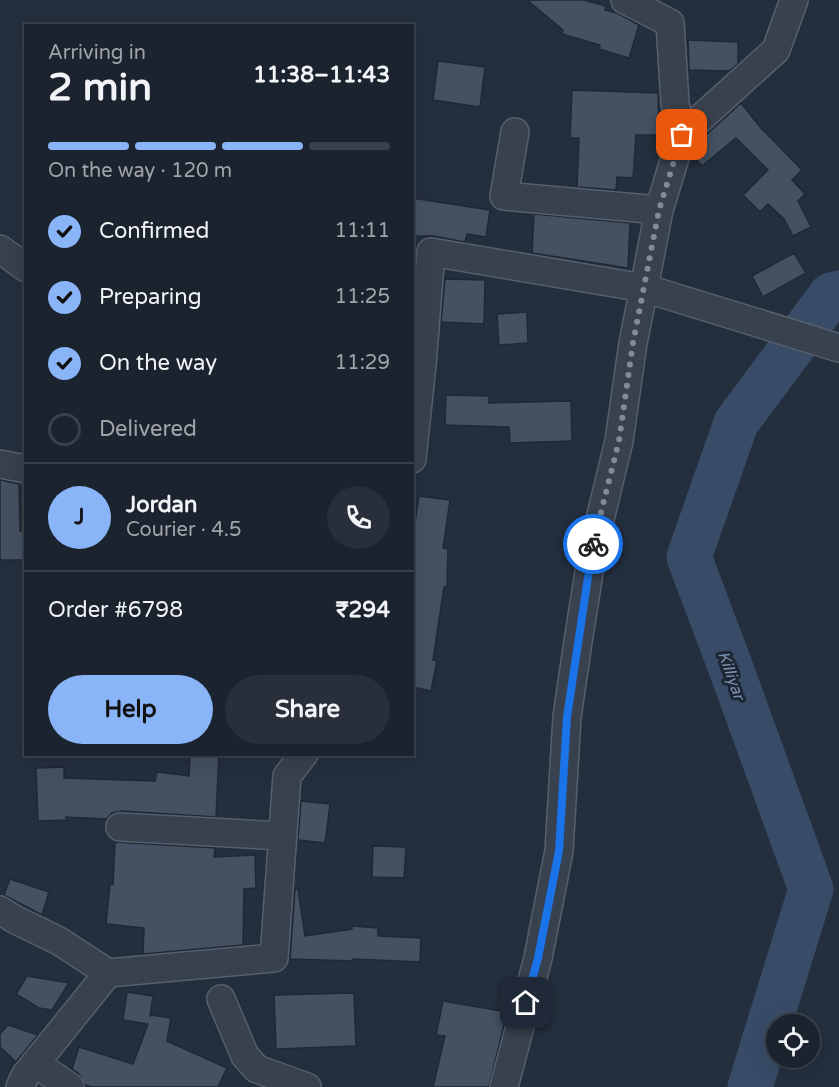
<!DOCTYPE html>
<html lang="en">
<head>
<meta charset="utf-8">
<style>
	body { margin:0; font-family:"Varela Round",sans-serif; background:#282f3a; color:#f1f3f6; height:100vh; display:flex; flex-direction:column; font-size:22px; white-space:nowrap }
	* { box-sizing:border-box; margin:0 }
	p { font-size:20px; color:#a0a4aa }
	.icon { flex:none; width:33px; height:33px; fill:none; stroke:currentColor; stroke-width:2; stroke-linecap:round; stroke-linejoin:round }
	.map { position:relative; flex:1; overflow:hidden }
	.details { position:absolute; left:24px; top:24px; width:390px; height:732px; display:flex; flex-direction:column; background:#1b232e; border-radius:0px; box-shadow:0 6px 24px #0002,0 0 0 2px #39404a }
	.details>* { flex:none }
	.buttons { position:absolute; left:766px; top:1014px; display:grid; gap:12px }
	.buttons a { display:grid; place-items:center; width:54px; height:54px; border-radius:50%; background:#1b232e; box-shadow:0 6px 24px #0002,0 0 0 2px #39404a; font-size:30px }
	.pin { position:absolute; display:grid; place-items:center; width:51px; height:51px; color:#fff; margin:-26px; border-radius:12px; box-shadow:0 3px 9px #0006 }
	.courier { position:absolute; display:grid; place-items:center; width:60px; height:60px; margin:-30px; border:4px solid #1a73e8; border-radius:50%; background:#fff; color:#222; box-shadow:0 2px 8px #0007 }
	.headline em { font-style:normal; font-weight:800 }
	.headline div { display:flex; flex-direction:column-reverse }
	.headline { display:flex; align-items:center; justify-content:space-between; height:102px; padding:0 24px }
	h1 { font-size:39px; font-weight:800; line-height:45px }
	.bar { display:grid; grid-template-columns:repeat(4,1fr); gap:9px 6px; align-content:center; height:72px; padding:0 24px }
	.bar i { height:8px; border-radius:4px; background:#39404a }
	.bar .current { background:#8ab4f8 }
	.bar p { grid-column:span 4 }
	.line { display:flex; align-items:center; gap:15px; padding:0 24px; border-top:2px solid #39404a }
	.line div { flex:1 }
	.round { display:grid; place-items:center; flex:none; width:63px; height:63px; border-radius:32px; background:#282f3a }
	ol { padding:0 24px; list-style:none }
	li { display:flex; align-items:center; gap:18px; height:66px }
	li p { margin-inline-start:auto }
	li .icon { padding:6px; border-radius:50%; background:#8ab4f8; color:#111; stroke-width:4 }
	li:last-child { color:#a0a4aa }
	li i { width:33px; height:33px; border:3px solid #39404a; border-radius:50% }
	.primary-button { display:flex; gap:12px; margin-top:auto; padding:12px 24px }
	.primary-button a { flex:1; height:69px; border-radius:36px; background:#8ab4f8; color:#111; font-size:24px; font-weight:800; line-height:69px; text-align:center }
	.primary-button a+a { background:#282f3a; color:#f1f3f6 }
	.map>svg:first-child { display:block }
</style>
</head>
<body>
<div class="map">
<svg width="839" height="1087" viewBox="0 0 839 1087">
	<rect width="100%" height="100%" fill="#242f3e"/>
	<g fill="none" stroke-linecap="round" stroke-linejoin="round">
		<!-- river -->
		<path stroke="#394c67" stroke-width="45" d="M750 1087 811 889 733 674 689 557 736 423 831 295 839 293"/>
	</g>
	<!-- building -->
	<path fill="#455162" stroke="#1f2835" stroke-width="1.5" d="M527 0H584L606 6 605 10 617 13 639 25 629 58 599 49 600 45 562 34 563 30Z
		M688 40 738 42V64L729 71 689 70Z
		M438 61 485 67 480 107 433 100Z
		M572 90 658 93 659 135H636L633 178 617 177 616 190 577 187 579 138H570Z
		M741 103 761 128 802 170 792 180 805 194 798 201 811 227 793 236 784 219 768 204 760 212 743 195 768 170 736 138 702 166 692 155 696 144Z
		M412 198 490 210 486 237 467 234 465 242 434 236H412Z
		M534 214 630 223 628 268 532 253Z
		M794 253 806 273 763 297 752 276Z
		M445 279 485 280 484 324 441 322Z
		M527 312 528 343 499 345 497 314Z
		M446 395 489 396V403L571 401 572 441 510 443 509 427 445 425Z
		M0 480 19 484 20 531H26V560H0Z
		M419 496 450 500 443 548 448 549 447 587H444L433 660 437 661 431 691 412 687V542Z
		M190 754H219L216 817 121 811 112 813 107 819 66 817V820L38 821 36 768 64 767V778L155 781 157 772 189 776Z
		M301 801 330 804 325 843 298 840Z
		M115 842 215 848 214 857 255 855 256 888 244 889 243 945 143 954 144 928 106 924 110 883 113 884Z
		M373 846 406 847 404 878 372 877Z
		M10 879 49 892 42 915 4 895Z
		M295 889H298L305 936 352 929V926L378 928V936L421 938 420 962 353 959V961L290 959Z
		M27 976 69 983 52 1010 39 1008 16 994Z
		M127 992 153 996 150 1017 151 1015 171 1018 167 1041 227 1068 218 1087H92L85 1085 79 1074 72 1069 79 1047 133 1064 148 1024 123 1020Z
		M354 993 356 1046 276 1049 274 995Z
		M443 1001 507 1012 489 1087H433L445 1036 436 1035Z
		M8 1025 38 1035 16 1062 0 1047V1034Z"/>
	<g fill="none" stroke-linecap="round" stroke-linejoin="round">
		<!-- minor casing -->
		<g stroke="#565f6c" stroke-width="30">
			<path id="minor" d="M625 0 670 23 675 103 682 135
				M794 0 776 50 682 135 659 210 644 288 839 348
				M515 132 504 196 659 210
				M0 249 26 268
				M412 459 422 365 431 252 644 288 633 343 619 441 593 548 579 635 567 717 559 851 538 958 504 1087
				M0 464 26 469
				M120 827 283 836
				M0 910 14 919 59 941 108 973
				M221 999 245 1056 257 1069 307 1087
				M35 1063 70 1087
				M20 1087 25 1076 108 973 274 958 287 776 304 754"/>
		</g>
		<!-- minor -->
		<use href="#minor" stroke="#38414e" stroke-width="27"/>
	</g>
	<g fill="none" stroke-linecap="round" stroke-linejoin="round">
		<!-- done -->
		<path stroke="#828b98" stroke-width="6" stroke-dasharray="0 10.8" d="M593 544 619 441 633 343 659 210 682 135"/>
		<!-- route -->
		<path stroke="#1a73e8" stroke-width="8" d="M526 1003 538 958 559 851 567 717 593 544"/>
	</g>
	<g text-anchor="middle" stroke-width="6" stroke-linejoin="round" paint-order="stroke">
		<!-- water labels -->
		<g font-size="16" font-style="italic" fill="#7c92b1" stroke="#1d2633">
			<text transform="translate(732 675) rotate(70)" y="6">Killiyar</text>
		</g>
	</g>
</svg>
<div class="buttons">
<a><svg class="icon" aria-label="locate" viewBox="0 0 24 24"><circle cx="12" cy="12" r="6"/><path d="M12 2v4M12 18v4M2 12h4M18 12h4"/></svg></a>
</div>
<div class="pin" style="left:682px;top:135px;background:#ea580c"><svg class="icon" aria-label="bag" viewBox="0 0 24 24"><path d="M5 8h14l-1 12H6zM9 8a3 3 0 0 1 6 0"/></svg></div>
<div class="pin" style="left:526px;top:1003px;background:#1f2937"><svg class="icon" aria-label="home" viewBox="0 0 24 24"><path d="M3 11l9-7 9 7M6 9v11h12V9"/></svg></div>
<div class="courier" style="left:593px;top:544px"><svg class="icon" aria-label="bike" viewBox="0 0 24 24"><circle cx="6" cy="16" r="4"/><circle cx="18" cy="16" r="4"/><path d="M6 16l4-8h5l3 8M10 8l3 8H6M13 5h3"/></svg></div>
<section class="details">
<div class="headline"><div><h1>2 min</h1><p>Arriving in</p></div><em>11:38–11:43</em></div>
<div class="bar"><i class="current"></i><i class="current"></i><i class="current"></i><i></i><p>On the way · 120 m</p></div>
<ol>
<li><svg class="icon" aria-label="check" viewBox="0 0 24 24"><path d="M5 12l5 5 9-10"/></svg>Confirmed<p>11:11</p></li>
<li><svg class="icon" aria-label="check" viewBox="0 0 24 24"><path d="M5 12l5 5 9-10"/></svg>Preparing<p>11:25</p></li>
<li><svg class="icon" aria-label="check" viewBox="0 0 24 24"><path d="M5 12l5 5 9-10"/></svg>On the way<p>11:29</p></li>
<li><i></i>Delivered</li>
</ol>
<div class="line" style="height:108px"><b class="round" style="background:#8ab4f8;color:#111">J</b><div><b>Jordan</b><p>Courier · 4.5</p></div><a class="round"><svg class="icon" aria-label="phone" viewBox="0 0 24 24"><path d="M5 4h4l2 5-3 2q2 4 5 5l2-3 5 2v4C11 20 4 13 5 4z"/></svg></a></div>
<div class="line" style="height:78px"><div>Order #6798</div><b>₹294</b></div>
<div class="primary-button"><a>Help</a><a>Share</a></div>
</section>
</div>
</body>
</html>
